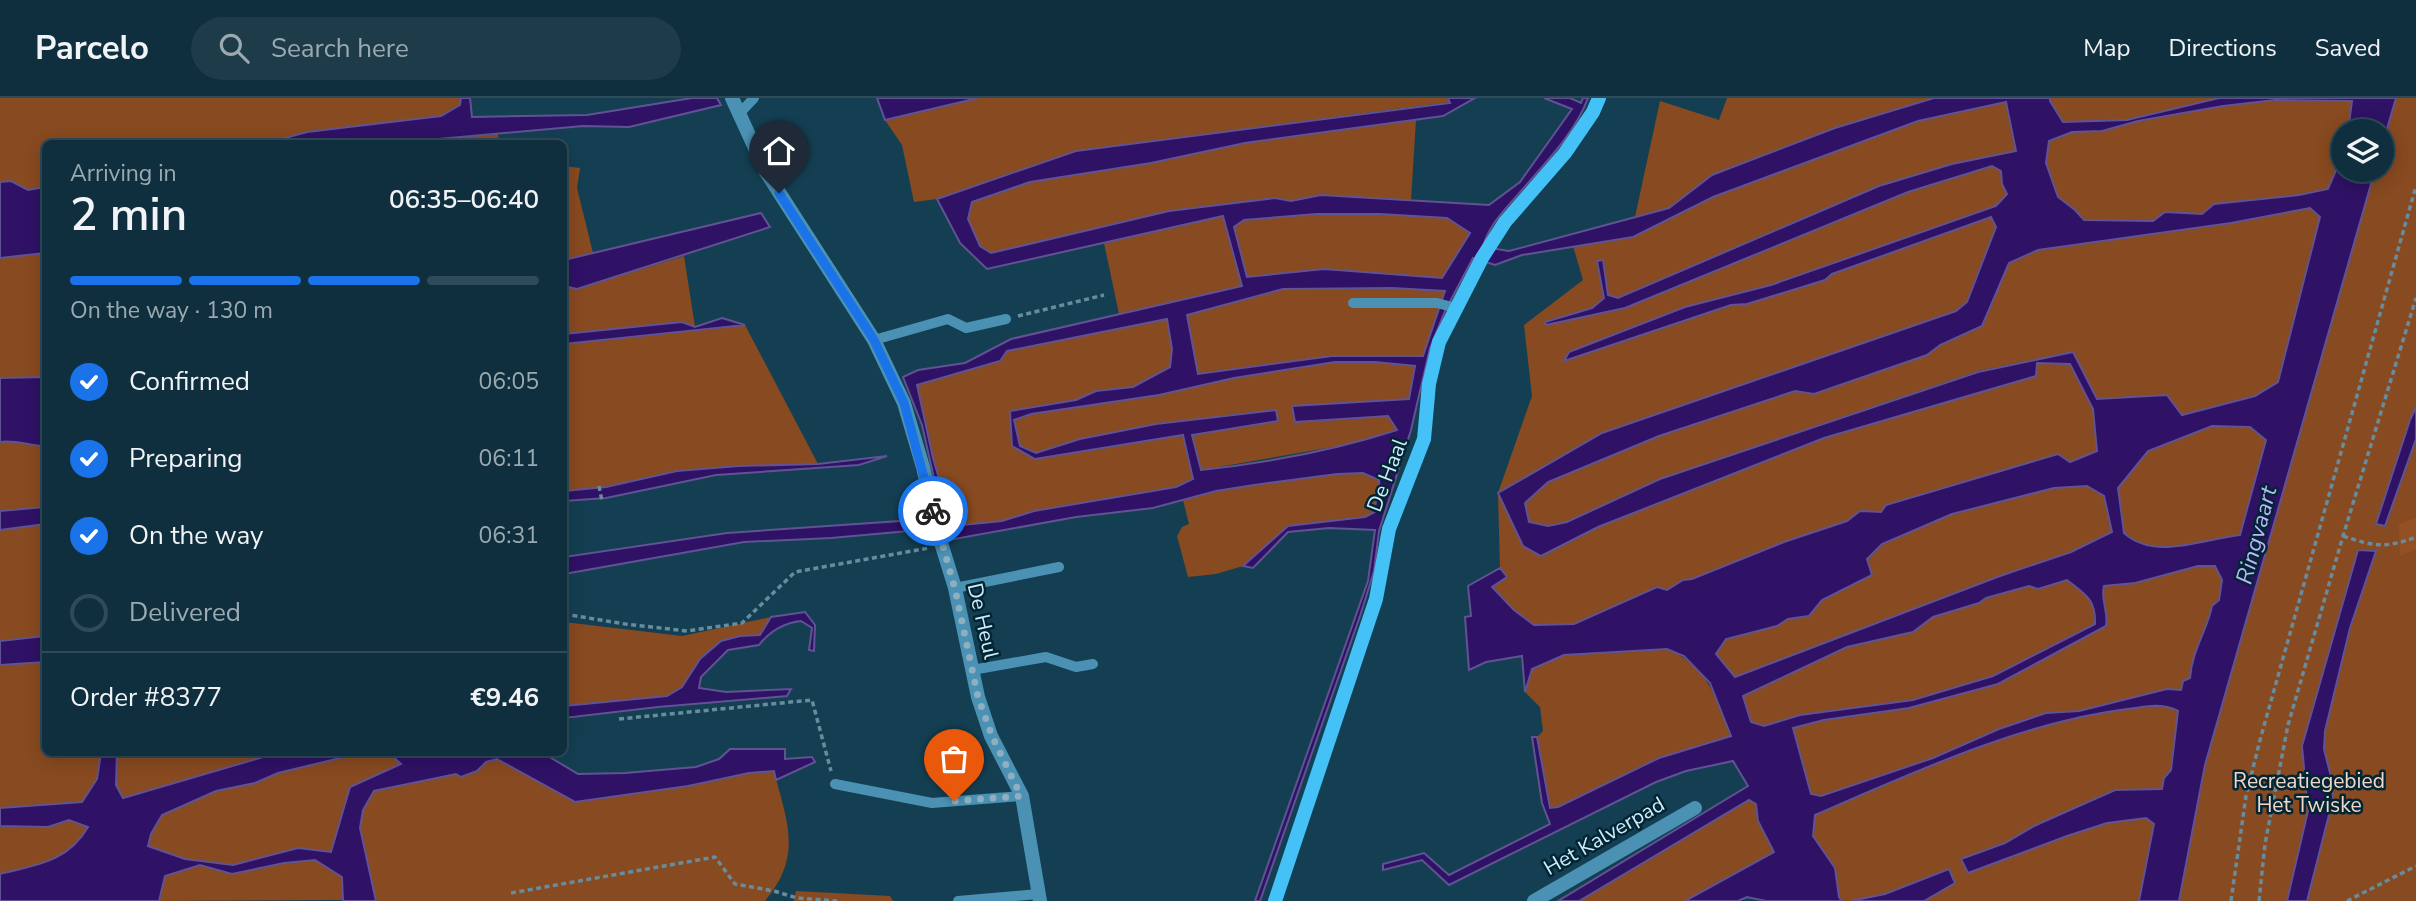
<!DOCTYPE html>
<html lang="en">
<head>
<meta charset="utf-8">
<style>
	body { margin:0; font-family:"Nunito Sans",sans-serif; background:#1d3b49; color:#f1f3f6; height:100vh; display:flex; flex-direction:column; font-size:26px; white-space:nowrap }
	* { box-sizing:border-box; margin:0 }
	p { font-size:23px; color:#9ba9b0 }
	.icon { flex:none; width:38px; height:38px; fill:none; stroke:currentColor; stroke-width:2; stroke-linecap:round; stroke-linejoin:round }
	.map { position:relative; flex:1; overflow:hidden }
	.panel { position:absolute; left:42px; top:42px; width:525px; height:616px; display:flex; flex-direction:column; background:#0f2f3e; border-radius:10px; box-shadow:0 4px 18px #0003,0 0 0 2px #2f4a58 }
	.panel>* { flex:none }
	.buttons { position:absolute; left:2331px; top:21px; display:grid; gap:14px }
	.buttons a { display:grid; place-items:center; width:63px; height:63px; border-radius:50%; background:#0f2f3e; box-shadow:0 4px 18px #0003,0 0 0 2px #2f4a58; font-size:35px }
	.pin { position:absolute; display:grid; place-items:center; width:60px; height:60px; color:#fff; margin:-72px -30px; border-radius:50% 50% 50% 0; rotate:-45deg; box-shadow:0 0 7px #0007 }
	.pin .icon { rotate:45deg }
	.courier { position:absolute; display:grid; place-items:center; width:70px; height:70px; margin:-35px; border:5px solid #1a73e8; border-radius:50%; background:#fff; color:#222; box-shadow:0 2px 9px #0007 }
	.overview em { font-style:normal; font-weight:600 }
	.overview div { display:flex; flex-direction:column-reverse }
	.overview { display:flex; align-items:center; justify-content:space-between; height:119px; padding:0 28px }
	h1 { font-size:46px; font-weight:600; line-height:52px }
	.bar { display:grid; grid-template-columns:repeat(4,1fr); gap:10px 7px; align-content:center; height:84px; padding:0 28px }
	.bar i { height:9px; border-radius:5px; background:#2f4a58 }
	.bar .on { background:#1a73e8 }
	.bar p { grid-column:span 4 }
	.line { display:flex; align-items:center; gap:18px; padding:0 28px; border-top:2px solid #2f4a58 }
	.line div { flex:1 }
	ol { padding:0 28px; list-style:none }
	li { display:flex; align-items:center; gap:21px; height:77px }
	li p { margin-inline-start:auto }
	li .icon { padding:7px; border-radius:50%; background:#1a73e8; color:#fff; stroke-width:4 }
	li:last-child { color:#9ba9b0 }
	li i { width:38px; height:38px; border:4px solid #2f4a58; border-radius:50% }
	header { display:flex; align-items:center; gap:42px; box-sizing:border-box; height:98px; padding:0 35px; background:#0f2f3e; border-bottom:2px solid #2f4a58 }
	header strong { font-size:33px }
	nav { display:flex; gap:38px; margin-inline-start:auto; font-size:24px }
	.search { width:490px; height:63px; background:#1d3b49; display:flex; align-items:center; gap:18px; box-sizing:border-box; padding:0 24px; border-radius:38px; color:#9ba9b0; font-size:26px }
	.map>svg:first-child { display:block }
</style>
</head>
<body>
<header>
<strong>Parcelo</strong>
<div class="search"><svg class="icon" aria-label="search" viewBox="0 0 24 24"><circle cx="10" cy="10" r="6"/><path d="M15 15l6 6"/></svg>Search here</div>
<nav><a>Map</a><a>Directions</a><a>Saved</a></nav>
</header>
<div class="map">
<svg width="2416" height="803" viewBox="0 0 2416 803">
	<rect width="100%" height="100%" fill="#143f52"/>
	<!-- green -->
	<path fill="#884a20" d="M0 0H467L438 39 497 34 500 45 46 46V654L277 655 123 701 134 803H0Z
		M978 0H1448L1450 4 1076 53 937 101 914 104 902 47 885 22Z
		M1727 0H1934L1835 30 1713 77 1669 110 1635 119 1660 3 1719 22Z
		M2050 0H2352V3L2348 33H2343V56L2320 119 2266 343 2240 438 2219 502 2178 613 2171 672 2154 726 2139 803H1842L1764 628 1751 624 1716 556 1726 541 1872 476 1867 461 1882 446 1952 416 2147 353 2093 312 2097 353 2070 364 2058 356 1886 407 1881 414 1860 413 1847 423 1692 481 1683 482 1667 492 1657 489 1574 526 1534 527 1514 512 1492 489 1507 479 1500 470 1498 395 1532 298 1524 227 1583 182 1573 148 1633 139 1713 99 1918 23 2006 4 2016 53 1952 66 1879 88 1617 200 1608 197 1604 163V200L1592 210 1545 223 1625 210 1908 94 1992 68 2001 73 2002 86 2007 96 1996 108 1771 187 1685 209 1747 206 1825 182 1832 176 1991 119 1996 128 1967 204 1956 213 1602 335 1498 395 1523 448 1541 457 1598 429 1824 340 2035 278 2037 265 2070 266 2091 305 2073 254 1978 273 1660 381 1567 424 1548 428 1529 424 1525 405 1548 384 1659 338 1796 293 1814 296 1927 257 1940 247 1982 228 2009 165 2057 100 2046 65Z
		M2396 0H2416V803H2179L2205 667 2375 72H2382V48Z
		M1416 22 1411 102 1321 97 1291 103 1274 100 1169 114 991 155 980 148 968 121 972 104 1030 84 1151 65 1245 45Z
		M564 68 580 70 577 90 593 155 564 162Z
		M1317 116H1380L1447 120 1470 134 1442 180 1324 171 1246 179 1234 129 1244 122Z
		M1224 118 1242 188 1119 216 1104 145Z
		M684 158 695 229 682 224 564 236V188L577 191Z
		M1392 190 1445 193 1423 259 1332 258 1197 276 1187 217 1283 191Z
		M1167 221 1172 251 1170 269 1134 289 1096 293 1076 302 1010 313 1012 347 1035 360 1183 337 1193 381 1176 389 1034 413 1002 423 952 428 933 360 917 286 1000 263 1007 253Z
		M745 227 818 366 739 368 677 373 606 389 564 393V246Z
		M1335 264H1375L1416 268 1410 301 1293 308 1296 324 1388 318 1398 331 1356 345 1201 372 1192 337 1277 323 1276 312 1080 341 1036 355 1020 348 1013 322 1031 316 1159 297 1234 280Z
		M1363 375 1380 382C1380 393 1374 402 1376 414L1365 419 1288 428 1243 468 1216 476 1188 479 1177 438 1182 429 1189 426 1183 402C1241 386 1303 377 1363 375Z
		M771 519 760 537 740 538 700 561 682 589 667 598 564 608V524L682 538Z
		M1667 551C1708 568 1716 600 1731 638L1659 660 1558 709 1549 710 1537 639 1543 633 1540 609 1525 594 1532 571 1564 557Z
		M361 655H389L402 666 350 689 331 754 298 750 233 767 185 761 147 748 151 736 162 717 216 693 255 685 278 675Z
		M497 661 575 704 688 688 749 675 774 673C787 724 803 758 765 803H376L360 730 363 712 374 693 456 676 461 679 477 673 486 664Z
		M1749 702 1756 705 1758 724 1775 754 1685 803H1579Z
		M315 762 342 779 344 802 159 803 165 778 200 767 232 776 284 765Z
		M796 793 890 798 893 803H794Z"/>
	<!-- forest -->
	<path fill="#945023" d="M2416 420V451L2400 458 2399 426Z"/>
	<!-- water -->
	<path fill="#2f1166" stroke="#5f5393" stroke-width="2" fill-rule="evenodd" d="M461 0H470L472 19 587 17 692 0H717L721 7 629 29 583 28 383 46 267 45 307 34 441 18 460 7Z
		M877 0H978L885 22Z
		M1448 0H1475L1443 18 1245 45 1151 65 1030 84 972 104 968 121 980 148 991 155 1169 113 1275 100 1291 103 1321 97 1489 107 1520 84 1572 11 1544 0H1570L1581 5 1583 0H1588C1574 38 1540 70 1515 100 1501 116 1488 129 1483 149L1509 153 1669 110 1712 77 1835 30 1934 0H2050V3L2063 24 2127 22 2219 0H2396L2382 48V33H2348L2352 3 2275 2 2223 8 2138 23 2102 33 2072 34 2049 43 2046 65 2058 99 2075 112 2084 122 2153 123 2165 114 2202 116 2214 106 2299 97 2328 91 2343 56V72H2375L2205 667 2179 803H2139L2154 726 2146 720 2107 725 2067 738 1968 775 1961 761 2005 745 2034 728 2115 692 2162 691 2164 680 2171 672 2178 613C2161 604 2145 609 2127 611 2022 624 1912 675 1815 717L1813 738 1835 770 1839 799 1842 803H1766L1747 799 1738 803H1685L1774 754 1758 723 1756 706 1749 702 1579 803H1558L1748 688 1733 663 1686 673 1656 684 1449 787 1422 762 1383 772V766L1424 755 1449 777 1550 726 1542 705 1532 639H1537L1550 710 1558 709 1659 660 1731 638 1710 585 1684 558 1667 551 1564 557 1532 571 1525 594 1522 558 1486 564 1469 572 1465 519 1471 518 1468 488 1500 470 1507 479 1492 489 1514 512 1534 527 1574 526 1657 489 1667 492 1683 482 1692 481 1784 444 1847 423 1860 413 1881 414 1886 407 2058 356 2070 364 2097 353 2093 311 2070 266 2037 265 2036 278 1824 340 1598 429 1541 458 1523 448 1498 395 1602 335 1956 213 1967 204 1996 129 1991 119 1832 176 1825 182 1747 206 1731 207 1564 263 1569 254 1685 209 1771 187 1996 108 2007 96 2002 86 2001 73 1992 68 1908 94 1625 210 1546 227 1545 224 1592 210 1604 200 1597 163 1603 162 1608 197 1618 200 1879 88 1952 66 2016 53 2006 4 1918 23 1713 99 1633 139 1522 157 1495 167 1473 160 1445 213 1430 250 1411 332 1379 433 1374 473 1360 518 1260 803H1255L1368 483 1375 432 1329 430 1288 434 1253 470 1243 468 1288 428 1365 419 1375 414C1374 402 1381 393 1379 382L1363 375 1337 376 1254 387 1216 393 1153 410 1076 419 949 442 942 430 831 440 744 444 564 476V459L727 435 943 420 922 327 903 279 918 272 965 265 1011 241 1242 188 1223 118 987 171 960 145 937 101 1076 53 1450 5ZM2310 110 2320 119 2278 284 2255 298 2182 317 2167 297 2097 301 2073 254 1978 274 1660 381 1567 424 1548 428 1529 424 1525 405 1548 384 1659 338 1795 293 1814 296 1927 257 1940 247 1982 228 2009 165 2038 152 2231 125ZM1317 116H1380L1447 120 1470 135 1442 180 1324 171 1247 179 1234 129 1244 122ZM1392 190 1445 193 1423 258H1332L1198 276 1187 217 1283 191ZM1167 221 1172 251 1170 269 1133 289 1096 293 1076 302 1010 313 1012 348 1035 361 1183 337 1193 381 1176 389 1034 413 1002 423 953 428 933 360 917 287 1000 263 1007 253ZM1335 264H1375L1415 268 1409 301 1292 308 1295 324 1388 318 1397 332C1335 352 1267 365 1201 372L1192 337 1278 323 1276 312 1156 326 1080 341 1036 355 1020 348 1014 322 1031 316 1159 297 1234 280ZM2212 328 2250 329 2266 342 2240 437C2202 441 2155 463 2124 435L2118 390 2148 353ZM2087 388 2104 398 2112 434 2071 454 2000 478 1735 579 1716 556 1726 541 1777 528 1788 521 1809 518 1822 502 1872 477 1867 461 1882 446 1952 416 2054 390ZM2198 468H2215L2222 482 2219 502 2212 508C2207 533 2192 552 2190 580L2183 583 2181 592 2167 591 2079 613 2046 615 1999 631 1933 660 1821 698 1811 696 1793 630 1824 622 1909 610 1998 586 2106 528C2109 514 2100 501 2104 488L2135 485ZM2067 482C2085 496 2096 501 2095 526L1993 578 1913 602 1800 617 1764 628 1751 624 1743 598 1847 549 1913 534 1933 519 1979 505 1986 500 2029 488 2038 491Z
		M11 83 28 92 45 89V155L0 160V84Z
		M761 115 770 129 577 191 564 188V162Z
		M722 220 745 227 564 246V236L682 224 695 229Z
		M45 279V348C30 348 15 341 0 344V280Z
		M2416 309V341L2385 428 2376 426 2410 322Z
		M887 358 859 367 716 377 606 400 564 403V393L606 389 677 373 739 368 818 366Z
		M45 409V426L0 432V413Z
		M2358 452 2376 453 2350 530 2325 633 2324 651 2332 683 2333 701 2307 803H2287L2308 713 2302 648Z
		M805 514 815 527 814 553 809 552 812 530 801 523C783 525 770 533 759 547L728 552 701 579 699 590 726 594 791 591 787 598 658 609 564 620V608L667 598 682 589 700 561 721 543 740 538 760 537 771 519Z
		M45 538V564L0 567V543Z
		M730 651H785V661L812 659 815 664 776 682 774 673 749 675 688 688 575 704 497 661 486 664 477 673 461 679 456 676 374 693 363 712 360 730 376 803H343L342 779 315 762 284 765 232 776 200 767 165 778 159 803H0V776C36 767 68 764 88 729L69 722 48 729 0 728V710L82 704 97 681 101 655H117L116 687 123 700 277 655H361L278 675 255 685 216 693 162 717 151 736 148 748 185 761 233 767 298 750 331 754 350 689 401 666 389 655H546L548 658 578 676 625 675 696 669 719 661Z
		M1949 771 1955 785 1924 803H1851L1885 796Z"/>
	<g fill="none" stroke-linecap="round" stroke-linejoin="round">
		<!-- path -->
		<path stroke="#678c9e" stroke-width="3.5" stroke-dasharray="5 3.5" stroke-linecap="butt" d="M1018 218 1104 197
			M599 388 602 403
			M2343 438C2373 448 2385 451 2416 439
			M564 516 625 526 687 533 742 525 795 474 929 450
			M619 621 812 602 831 673
			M511 795 715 759 735 786 774 793 797 800 837 803
			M2231 803 2246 698 2260 642 2416 88
			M2259 803 2265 746 2288 627 2343 438 2416 200
			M2347 803 2416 768"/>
		<!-- lane -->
		<path stroke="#4a91b3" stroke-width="10" d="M738 17 754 0
			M1353 205H1437L1456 210
			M874 242 948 221 966 230 1006 221
			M955 490 1059 469
			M972 572 1046 559 1076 569 1093 566
			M835 686 932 705 1022 698
			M958 803 1038 796"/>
		<!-- street -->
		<path stroke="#4a91b3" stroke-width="14" d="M732 0 766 74 874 242 904 305 923 369 938 435 955 490 978 599 991 638 1022 698 1040 803
			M1534 803 1695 710"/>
		<!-- secondary -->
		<path stroke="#44c1f7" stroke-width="14" d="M1275 803 1376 501 1389 431 1424 341 1429 286 1439 244 1482 160 1505 124 1565 55 1593 14 1599 0"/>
	</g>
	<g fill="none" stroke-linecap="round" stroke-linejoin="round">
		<!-- done -->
		<path stroke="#8dafc0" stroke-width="7" stroke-dasharray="0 12.6" d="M933 413 955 491 978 599 992 638 1021 698 954 703"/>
		<!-- route -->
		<path stroke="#1a73e8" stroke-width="9" d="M779 95 874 242 904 305 933 413"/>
	</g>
	<g text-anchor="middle" stroke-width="5" stroke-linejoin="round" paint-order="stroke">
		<!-- street labels -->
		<g font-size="21" fill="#ceecfc" stroke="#022533">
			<text transform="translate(1387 377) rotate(-69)" y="7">De Haal</text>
			<text transform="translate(983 523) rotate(77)" y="7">De Heul</text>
			<text transform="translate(1604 738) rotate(-30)" y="7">Het Kalverpad</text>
		</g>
		<!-- park labels -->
		<g font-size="21" fill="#f0d7ca" stroke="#022533">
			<text x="2309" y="690">Recreatiegebied<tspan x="2309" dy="24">Het Twiske</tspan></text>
		</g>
		<!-- water labels -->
		<g font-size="23" font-style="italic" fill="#bfb3fa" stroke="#022533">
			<text transform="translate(2256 437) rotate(-75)" y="8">Ringvaart</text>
		</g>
	</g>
</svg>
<div class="buttons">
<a><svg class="icon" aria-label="layers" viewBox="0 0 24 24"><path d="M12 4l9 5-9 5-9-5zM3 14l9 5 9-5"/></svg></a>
</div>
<div class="pin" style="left:954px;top:703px;background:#ea580c"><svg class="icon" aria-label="bag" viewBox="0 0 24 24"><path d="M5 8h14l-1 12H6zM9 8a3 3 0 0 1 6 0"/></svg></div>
<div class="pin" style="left:779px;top:95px;background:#1f2937"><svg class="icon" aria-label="home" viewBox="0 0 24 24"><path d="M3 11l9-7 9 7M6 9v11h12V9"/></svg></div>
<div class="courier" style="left:933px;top:413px"><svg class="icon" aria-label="bike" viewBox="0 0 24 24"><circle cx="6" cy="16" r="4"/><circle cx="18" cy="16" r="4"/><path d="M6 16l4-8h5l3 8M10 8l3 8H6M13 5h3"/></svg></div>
<section class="panel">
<div class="overview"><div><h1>2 min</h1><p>Arriving in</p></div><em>06:35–06:40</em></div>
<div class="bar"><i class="on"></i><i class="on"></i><i class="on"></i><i></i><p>On the way · 130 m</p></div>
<ol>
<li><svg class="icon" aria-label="check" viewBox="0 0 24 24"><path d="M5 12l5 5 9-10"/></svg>Confirmed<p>06:05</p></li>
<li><svg class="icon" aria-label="check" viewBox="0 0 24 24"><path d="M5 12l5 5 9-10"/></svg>Preparing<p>06:11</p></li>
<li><svg class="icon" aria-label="check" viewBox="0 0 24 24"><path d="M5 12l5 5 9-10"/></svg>On the way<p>06:31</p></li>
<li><i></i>Delivered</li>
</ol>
<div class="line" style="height:91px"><div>Order #8377</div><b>€9.46</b></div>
</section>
</div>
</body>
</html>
